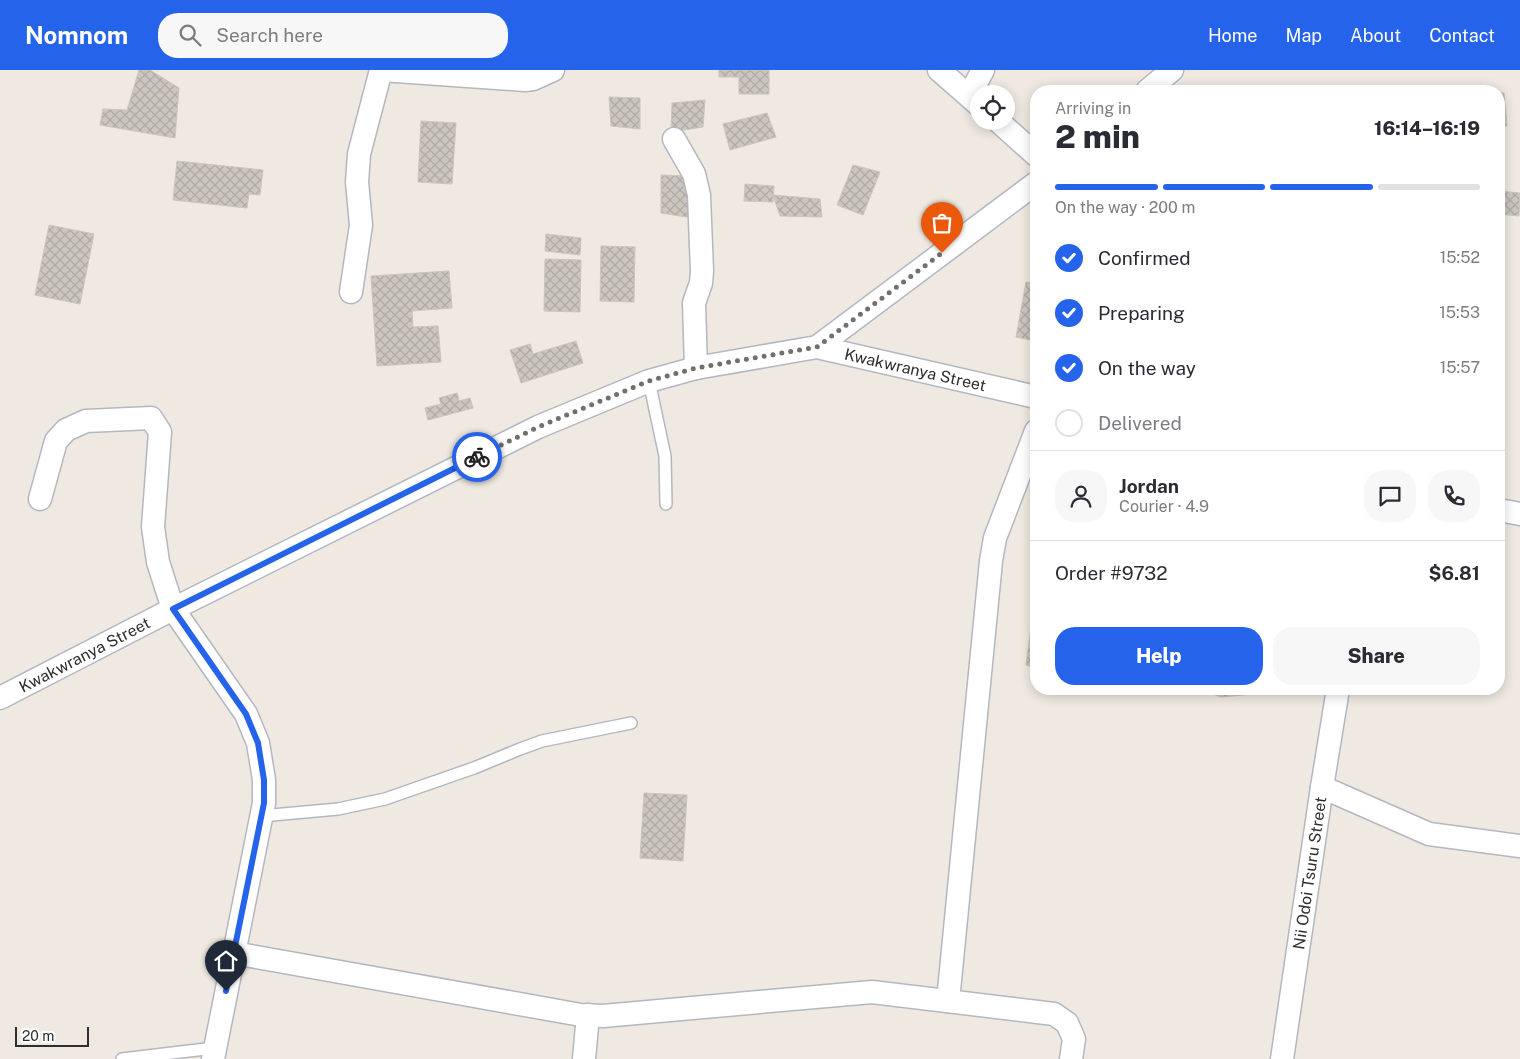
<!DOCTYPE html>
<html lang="en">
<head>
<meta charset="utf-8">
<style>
	body { margin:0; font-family:"Public Sans",sans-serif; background:#f7f7f7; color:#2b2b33; height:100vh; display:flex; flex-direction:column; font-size:19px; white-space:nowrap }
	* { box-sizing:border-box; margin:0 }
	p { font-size:16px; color:#7c7c81 }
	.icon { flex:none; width:28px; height:28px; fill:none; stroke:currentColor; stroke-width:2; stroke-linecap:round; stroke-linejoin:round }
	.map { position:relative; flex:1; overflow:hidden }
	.sheet { position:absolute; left:1030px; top:15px; width:475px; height:610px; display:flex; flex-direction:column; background:#fff; border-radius:20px; box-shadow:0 2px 12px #0003 }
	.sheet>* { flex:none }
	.tools { position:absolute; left:970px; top:15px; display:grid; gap:10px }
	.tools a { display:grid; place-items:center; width:45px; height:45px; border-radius:50%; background:#fff; box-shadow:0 2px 12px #0003; font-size:25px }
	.scale { position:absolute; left:15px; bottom:12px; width:74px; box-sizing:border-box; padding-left:5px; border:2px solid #2e2e2e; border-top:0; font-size:14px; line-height:18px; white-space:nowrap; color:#2e2e2e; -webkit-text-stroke:4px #fff; paint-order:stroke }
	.pin { position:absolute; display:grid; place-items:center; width:42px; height:42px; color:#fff; margin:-51px -21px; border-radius:50% 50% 50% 0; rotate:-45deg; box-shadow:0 0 5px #0007 }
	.pin .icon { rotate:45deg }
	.courier { position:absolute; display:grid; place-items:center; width:50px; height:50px; margin:-25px; border:4px solid #2563eb; border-radius:50%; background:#fff; color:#222; box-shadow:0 1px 6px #0007 }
	.overview em { font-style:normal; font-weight:800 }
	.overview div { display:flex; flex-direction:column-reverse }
	.overview { display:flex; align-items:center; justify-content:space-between; height:85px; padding:0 25px }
	h1 { font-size:32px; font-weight:800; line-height:38px }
	.bar { display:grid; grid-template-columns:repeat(4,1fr); gap:8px 5px; align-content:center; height:60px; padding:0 25px }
	.bar i { height:6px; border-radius:4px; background:#e1e1e2 }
	.bar .current { background:#2563eb }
	.bar p { grid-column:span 4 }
	.line { display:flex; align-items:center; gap:12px; padding:0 25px; border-top:1px solid #e1e1e2 }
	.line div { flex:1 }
	.round { display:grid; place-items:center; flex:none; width:52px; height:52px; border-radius:20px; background:#f7f7f7 }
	ol { padding:0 25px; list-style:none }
	li { display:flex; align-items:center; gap:15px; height:55px }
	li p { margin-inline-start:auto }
	li .icon { padding:5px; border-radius:50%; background:#2563eb; color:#fff; stroke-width:4 }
	li:last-child { color:#7c7c81 }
	li i { width:28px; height:28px; border:2px solid #e1e1e2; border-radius:50% }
	.cta { display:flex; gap:10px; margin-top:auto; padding:10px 25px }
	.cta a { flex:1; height:58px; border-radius:20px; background:#2563eb; color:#fff; font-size:20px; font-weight:800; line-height:58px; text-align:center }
	.cta a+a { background:#f7f7f7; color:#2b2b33 }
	header { display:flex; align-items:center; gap:30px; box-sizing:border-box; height:70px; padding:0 25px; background:#2563eb; color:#fff }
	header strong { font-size:24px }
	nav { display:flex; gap:28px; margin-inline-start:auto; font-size:18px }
	.search { width:350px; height:45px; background:#f7f7f7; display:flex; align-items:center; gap:12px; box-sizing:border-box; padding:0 18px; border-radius:20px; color:#7c7c81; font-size:19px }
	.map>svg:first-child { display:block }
</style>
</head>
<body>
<header>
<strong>Nomnom</strong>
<div class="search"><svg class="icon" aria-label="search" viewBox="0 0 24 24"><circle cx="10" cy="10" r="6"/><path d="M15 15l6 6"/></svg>Search here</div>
<nav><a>Home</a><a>Map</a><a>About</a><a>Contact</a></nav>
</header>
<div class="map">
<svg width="1520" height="989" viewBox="0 0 1520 989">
	<defs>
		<pattern id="building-cross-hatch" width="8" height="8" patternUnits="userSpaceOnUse" patternTransform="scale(1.25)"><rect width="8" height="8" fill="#cbc7bf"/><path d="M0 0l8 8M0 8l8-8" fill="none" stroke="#afaba4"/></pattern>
	</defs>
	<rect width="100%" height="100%" fill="#efe9e1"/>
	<!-- building -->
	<path fill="url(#building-cross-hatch)" stroke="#cbc5ba" d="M139 0H150L179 18 175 68 100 55 103 39 127 40Z
		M719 0H769V24H739V7H719Z
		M1499 23H1504L1507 56H1499Z
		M609 27 640 28V59L611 56Z
		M705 30 703 57 671 62 672 33Z
		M767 43 776 67 730 80 723 54Z
		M421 51 456 53 452 114 418 112Z
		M177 91 263 100 260 125 249 124 247 138 173 130Z
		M853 95 880 102 863 145 837 135Z
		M661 105 690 106 693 148 661 143Z
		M745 114 774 116 773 132 744 131Z
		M1499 121 1520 123 1519 146 1499 144Z
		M773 125 820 129 822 147 780 146Z
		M49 155 94 164 80 234 35 225Z
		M546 164 581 168 580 185 545 181Z
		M601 176 635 177 634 232 600 231Z
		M545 189 581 190 580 242 544 241Z
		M449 201 452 238 412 241 413 257 438 256 441 292 377 296 371 206Z
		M1026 212 1036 214V271L1016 267Z
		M576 271 583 293 521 313 510 280 530 274 533 284Z
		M457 323 459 331 470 328 473 338 428 350 425 338 441 334 439 328Z
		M1036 519V598L1026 595Z
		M1199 619H1256L1255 624 1221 627Z
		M644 723 687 725 683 791 640 788Z"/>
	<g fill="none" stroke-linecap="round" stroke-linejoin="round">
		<!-- lane casing -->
		<g stroke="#b4b7c1" stroke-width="14">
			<path id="lane" d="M649 311 665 386 666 434
				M261 746 338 739 385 729 474 698 520 679 542 671 631 653
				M122 989 214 978"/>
		</g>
		<!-- street casing -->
		<g stroke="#b4b7c1" stroke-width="25">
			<g id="street">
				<path d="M382 0 525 10 533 9 553 0"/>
				<path d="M939 0 979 35"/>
				<path d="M1147 21 1172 0"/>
				<path d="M969 26 983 0"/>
				<path d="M998 51 1036 85"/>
				<path d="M674 69 694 104 699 125 702 201 701 213 694 233 696 298"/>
				<path d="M351 222 361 155 357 112 359 84 381 0"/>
				<path d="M817 277 1036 113"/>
				<path d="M40 429 56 371 66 360 86 351 151 348 160 362 153 457 158 492 173 539 246 644 258 673 264 710V733L213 989"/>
				<path d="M1499 440 1520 444"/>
				<path id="s1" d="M0 628 173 539 538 357 649 311 696 298 817 277 1036 327"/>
				<path d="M1322 717 1429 764 1520 776"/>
				<path d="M234 883 581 945 603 946 872 922 1054 944 1067 953 1074 969 1071 989"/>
				<path d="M948 931 991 491 995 468 1036 361"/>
				<path d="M584 989 588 945"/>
				<path id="s2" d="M1282 989 1322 717 1338 619"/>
			</g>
		</g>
		<!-- lane -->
		<use href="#lane" stroke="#fff" stroke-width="11"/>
		<!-- street -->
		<use href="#street" stroke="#fff" stroke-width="22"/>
	</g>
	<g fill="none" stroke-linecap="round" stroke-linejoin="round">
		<!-- done -->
		<path stroke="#726f6d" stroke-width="5" stroke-dasharray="0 9" d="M477 387 538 357 649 311 696 298 817 277 942 183"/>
		<!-- route -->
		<path stroke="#2563eb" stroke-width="6" d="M226 921 264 733V710L258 673 246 644 173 539 477 387"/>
	</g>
	<g text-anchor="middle" stroke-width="5" stroke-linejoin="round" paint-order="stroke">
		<!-- street labels -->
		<g font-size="16" fill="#2e2e2e" stroke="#fff">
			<text dy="6" stroke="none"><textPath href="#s1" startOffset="995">Kwakwranya Street</textPath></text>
			<text dy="6" stroke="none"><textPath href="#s1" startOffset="95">Kwakwranya Street</textPath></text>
			<text dy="6" stroke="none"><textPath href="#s2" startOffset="188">Nii Odoi Tsuru Street</textPath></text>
		</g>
	</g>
</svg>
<div class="tools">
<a><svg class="icon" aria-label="locate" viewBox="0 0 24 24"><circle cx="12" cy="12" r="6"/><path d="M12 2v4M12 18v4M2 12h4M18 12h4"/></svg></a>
</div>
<div class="scale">20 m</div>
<div class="pin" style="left:942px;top:183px;background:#ea580c"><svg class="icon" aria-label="bag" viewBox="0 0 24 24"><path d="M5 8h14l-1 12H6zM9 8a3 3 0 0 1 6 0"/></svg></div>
<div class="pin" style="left:226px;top:921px;background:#1f2937"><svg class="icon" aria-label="home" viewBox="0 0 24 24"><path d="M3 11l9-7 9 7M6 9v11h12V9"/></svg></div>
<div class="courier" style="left:477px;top:387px"><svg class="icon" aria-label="bike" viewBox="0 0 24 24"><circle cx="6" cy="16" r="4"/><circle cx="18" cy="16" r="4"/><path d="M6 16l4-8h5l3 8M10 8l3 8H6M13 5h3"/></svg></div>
<section class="sheet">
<div class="overview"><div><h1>2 min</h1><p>Arriving in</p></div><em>16:14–16:19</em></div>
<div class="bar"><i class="current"></i><i class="current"></i><i class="current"></i><i></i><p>On the way · 200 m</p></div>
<ol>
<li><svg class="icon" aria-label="check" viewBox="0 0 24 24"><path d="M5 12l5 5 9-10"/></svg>Confirmed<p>15:52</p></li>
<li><svg class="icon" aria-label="check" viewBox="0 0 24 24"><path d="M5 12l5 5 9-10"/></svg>Preparing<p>15:53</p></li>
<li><svg class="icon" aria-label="check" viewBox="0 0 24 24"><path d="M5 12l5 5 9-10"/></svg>On the way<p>15:57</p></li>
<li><i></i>Delivered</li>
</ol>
<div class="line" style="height:90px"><a class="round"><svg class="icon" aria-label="person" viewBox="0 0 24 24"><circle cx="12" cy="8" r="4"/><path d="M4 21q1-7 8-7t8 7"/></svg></a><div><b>Jordan</b><p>Courier · 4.9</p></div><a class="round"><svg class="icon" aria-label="chat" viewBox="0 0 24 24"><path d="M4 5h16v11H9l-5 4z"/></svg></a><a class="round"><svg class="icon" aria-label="phone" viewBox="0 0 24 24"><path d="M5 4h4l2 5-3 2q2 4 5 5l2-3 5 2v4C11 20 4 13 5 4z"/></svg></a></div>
<div class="line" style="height:65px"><div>Order #9732</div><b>$6.81</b></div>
<div class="cta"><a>Help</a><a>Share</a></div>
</section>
</div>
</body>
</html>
